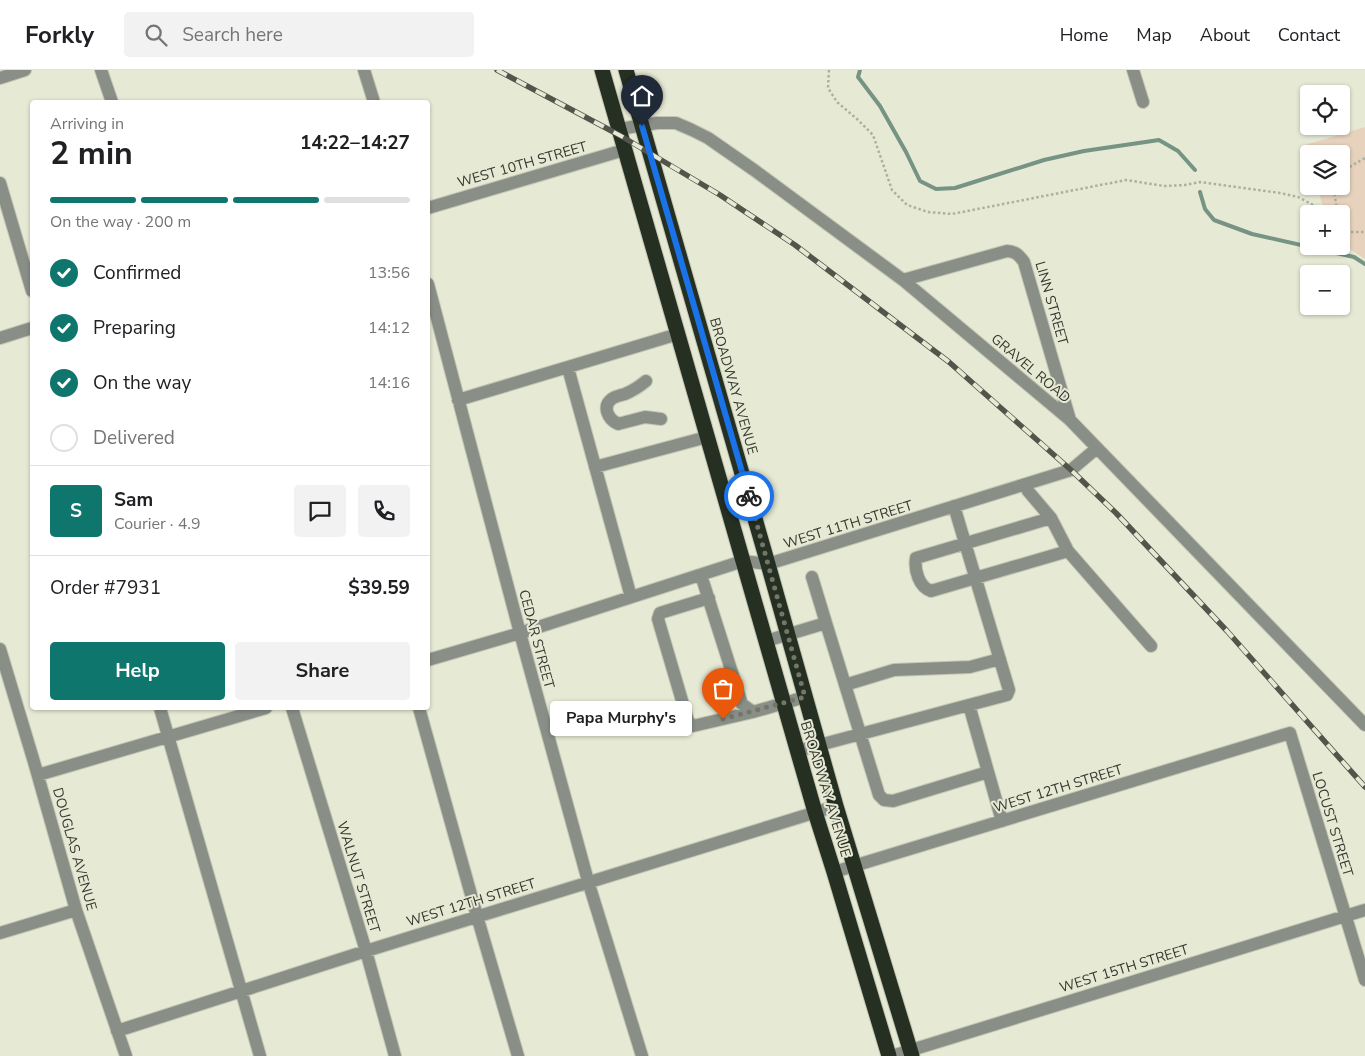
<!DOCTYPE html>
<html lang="en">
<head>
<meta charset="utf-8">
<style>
	body { margin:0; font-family:"Nunito Sans",sans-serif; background:#f2f2f2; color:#202124; height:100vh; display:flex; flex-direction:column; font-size:19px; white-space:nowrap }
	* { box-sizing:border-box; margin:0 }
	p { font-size:16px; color:#757577 }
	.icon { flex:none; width:28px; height:28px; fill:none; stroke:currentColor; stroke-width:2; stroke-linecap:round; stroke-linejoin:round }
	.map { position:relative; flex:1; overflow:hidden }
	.sheet { position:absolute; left:30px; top:30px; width:400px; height:610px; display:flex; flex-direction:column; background:#fff; border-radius:5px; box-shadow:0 1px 4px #0004 }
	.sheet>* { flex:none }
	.tools { position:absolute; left:1300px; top:15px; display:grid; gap:10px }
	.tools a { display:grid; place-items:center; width:50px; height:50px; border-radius:5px; background:#fff; box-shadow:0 1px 4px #0004; font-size:25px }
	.pin { position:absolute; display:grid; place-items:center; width:42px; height:42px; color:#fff; margin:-51px -21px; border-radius:50% 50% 50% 0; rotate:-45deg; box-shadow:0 0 5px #0007 }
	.pin .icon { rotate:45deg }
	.courier { position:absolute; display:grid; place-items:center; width:50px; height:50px; margin:-25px; border:4px solid #1a73e8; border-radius:50%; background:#fff; color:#222; box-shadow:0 1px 6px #0007 }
	.bubble { position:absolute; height:35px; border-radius:5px; background:#fff; box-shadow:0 1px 4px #0004; font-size:16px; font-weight:700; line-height:35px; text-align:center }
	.headline em { font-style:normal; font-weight:700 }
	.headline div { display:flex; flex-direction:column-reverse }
	.headline { display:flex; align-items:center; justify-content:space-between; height:85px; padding:0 20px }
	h1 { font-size:32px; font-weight:700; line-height:38px }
	.bar { display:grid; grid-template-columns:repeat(4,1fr); gap:8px 5px; align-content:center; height:60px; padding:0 20px }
	.bar i { height:6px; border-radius:4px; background:#e0e0e0 }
	.bar .on { background:#0f766e }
	.bar p { grid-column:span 4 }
	.line { display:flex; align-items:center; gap:12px; padding:0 20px; border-top:1px solid #e0e0e0 }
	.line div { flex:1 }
	.round { display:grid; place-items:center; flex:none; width:52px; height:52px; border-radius:5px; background:#f2f2f2 }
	ol { padding:0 20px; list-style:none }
	li { display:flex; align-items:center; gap:15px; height:55px }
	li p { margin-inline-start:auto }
	li .icon { padding:5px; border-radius:50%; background:#0f766e; color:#fff; stroke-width:4 }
	li:last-child { color:#757577 }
	li i { width:28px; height:28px; border:2px solid #e0e0e0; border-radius:50% }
	.action { display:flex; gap:10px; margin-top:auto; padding:10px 20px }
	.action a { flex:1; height:58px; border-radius:5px; background:#0f766e; color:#fff; font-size:20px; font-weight:700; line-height:58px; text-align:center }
	.action a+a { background:#f2f2f2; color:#202124 }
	header { display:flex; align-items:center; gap:30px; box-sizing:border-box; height:70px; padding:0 25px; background:#fff; border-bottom:1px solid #e0e0e0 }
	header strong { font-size:24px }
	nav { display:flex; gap:28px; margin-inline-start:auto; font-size:18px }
	.search { width:350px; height:45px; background:#f2f2f2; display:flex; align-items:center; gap:12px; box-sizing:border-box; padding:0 18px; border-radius:5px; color:#757577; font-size:19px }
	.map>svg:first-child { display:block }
</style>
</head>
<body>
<header>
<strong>Forkly</strong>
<div class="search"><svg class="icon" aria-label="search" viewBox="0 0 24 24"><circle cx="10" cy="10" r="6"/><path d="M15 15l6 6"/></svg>Search here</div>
<nav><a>Home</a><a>Map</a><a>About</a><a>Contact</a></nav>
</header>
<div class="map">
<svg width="1365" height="986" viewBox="0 0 1365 986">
	<rect width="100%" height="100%" fill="#e6e9d4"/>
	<!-- green -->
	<path fill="#e7d2bd" d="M1365 57V189L1341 173V144H1325L1317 116H1341V84H1309V89L1305 75Z"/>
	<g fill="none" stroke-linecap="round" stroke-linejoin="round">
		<!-- stream -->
		<path stroke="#769384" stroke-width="4" d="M860 0 858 7 880 36 906 82 920 111 936 119 955 118 1044 90 1084 81 1159 70 1178 81 1195 100
			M1200 122 1205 139 1214 150 1252 164 1354 187 1365 194"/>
		<!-- minor casing -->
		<g stroke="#c3c6b3" stroke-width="14">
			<path id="minor" d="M101 0 112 32
				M364 0 374 32
				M1133 0 1143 32
				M0 8 25 0
				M619 59 657 53H676L692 60 708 68 754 100 903 210 1070 350 1365 655
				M0 113 32 221
				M428 138 624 80
				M903 210 1007 181C1015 181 1019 185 1024 192L1070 350
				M428 214 520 563 588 811 642 986
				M0 268 32 258
				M568 298 631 527
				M646 311C640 316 632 321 625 324 621 325 617 326 613 328 601 336 608 349 618 354L645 347 661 349
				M458 330 678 264
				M595 397 707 367
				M1026 414 1028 421 1051 448 1068 481 931 521C919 517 914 500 916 488L1051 448
				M954 436 1009 620 1007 625 969 635
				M1068 481 1151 576
				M701 505 742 634 753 642 805 627
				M812 507 826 553
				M709 528 660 543 658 549 688 651 693 656 753 642
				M766 571 826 553 879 725 884 730 893 731 988 702
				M0 579 34 692 76 840 126 986
				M428 590 520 563 743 491 768 494 1071 400 1097 378
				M845 615 894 600 970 597 1000 589
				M160 638 260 986
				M292 638 366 881 395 986
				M419 638 477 846 518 986
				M797 681 969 635 1002 751
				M38 705 266 638
				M834 802 1290 663 1365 910
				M0 863 76 840
				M117 961 366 881 836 736
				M892 986 1365 840"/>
		</g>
		<!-- highway casing -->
		<g stroke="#c3c6b3" stroke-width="17">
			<path id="highway" d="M602 0 815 742 834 802 889 986
				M626 0 768 494 836 736 912 986"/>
		</g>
		<!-- path -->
		<path stroke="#adb09f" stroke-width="2.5" stroke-dasharray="2.5 2.5" stroke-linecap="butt" d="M829 0 828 18 837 32 857 49 873 65 892 120 907 135 928 142 952 144 1126 110 1164 116 1185 115 1200 112 1280 123 1298 127 1313 135 1321 144
			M1341 102 1365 88
			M1332 144 1337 139 1333 116
			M1341 162H1365"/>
		<!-- minor -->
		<use href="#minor" stroke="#898f87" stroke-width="12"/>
		<!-- highway -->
		<use href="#highway" stroke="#263022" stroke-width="15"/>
		<!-- rail casing -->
		<g stroke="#53554a" stroke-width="5.5">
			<path id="rail" d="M497 0 621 66 720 125 795 175 949 292 1071 400 1116 443 1227 561 1365 717"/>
		</g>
		<!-- rail -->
		<use href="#rail" stroke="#e6e9d4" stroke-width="4" stroke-dasharray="11" stroke-linecap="butt"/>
	</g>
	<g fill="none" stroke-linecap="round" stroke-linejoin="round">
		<!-- done -->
		<path stroke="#747669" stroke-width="5" stroke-dasharray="0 9" d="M723 649 805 627 749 426"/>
		<!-- route -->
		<path stroke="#1a73e8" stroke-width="6" d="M642 56 749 426"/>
	</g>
	<g text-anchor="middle" stroke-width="4" stroke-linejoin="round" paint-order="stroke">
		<!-- street labels -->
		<g font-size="14" fill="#36382f" stroke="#e6e9d4">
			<text transform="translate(522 94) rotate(-16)" y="5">WEST 10TH STREET</text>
			<text transform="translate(1052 233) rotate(74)" y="5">LINN STREET</text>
			<text transform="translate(1031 298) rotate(40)" y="5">GRAVEL ROAD</text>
			<text transform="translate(734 316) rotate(74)" y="5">BROADWAY AVENUE</text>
			<text transform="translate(848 454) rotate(-17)" y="5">WEST 11TH STREET</text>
			<text transform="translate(537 569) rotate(75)" y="5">CEDAR STREET</text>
			<text transform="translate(1058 718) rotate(-17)" y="5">WEST 12TH STREET</text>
			<text transform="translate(826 719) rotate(73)" y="5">BROADWAY AVENUE</text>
			<text transform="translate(1333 754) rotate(73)" y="5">LOCUST STREET</text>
			<text transform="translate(75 779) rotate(74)" y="5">DOUGLAS AVENUE</text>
			<text transform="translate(359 807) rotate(73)" y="5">WALNUT STREET</text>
			<text transform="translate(471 832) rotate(-17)" y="5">WEST 12TH STREET</text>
			<text transform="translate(1124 898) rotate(-17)" y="5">WEST 15TH STREET</text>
		</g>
	</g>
</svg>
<div class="tools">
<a><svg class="icon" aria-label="locate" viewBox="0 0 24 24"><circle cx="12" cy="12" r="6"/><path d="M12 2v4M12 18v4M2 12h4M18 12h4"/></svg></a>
<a><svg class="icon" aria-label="layers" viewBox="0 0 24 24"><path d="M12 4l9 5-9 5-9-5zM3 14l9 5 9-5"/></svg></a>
<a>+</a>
<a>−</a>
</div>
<div class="pin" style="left:723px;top:649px;background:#ea580c"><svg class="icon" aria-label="bag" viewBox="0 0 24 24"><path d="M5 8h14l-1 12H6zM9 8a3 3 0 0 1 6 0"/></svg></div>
<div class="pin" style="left:642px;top:56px;background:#1f2937"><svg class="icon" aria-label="home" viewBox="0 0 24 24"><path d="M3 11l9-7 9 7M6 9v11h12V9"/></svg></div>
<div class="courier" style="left:749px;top:426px"><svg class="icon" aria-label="bike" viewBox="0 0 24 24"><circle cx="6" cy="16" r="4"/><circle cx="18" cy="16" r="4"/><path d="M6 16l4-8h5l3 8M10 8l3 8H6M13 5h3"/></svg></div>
<div class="bubble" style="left:550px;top:631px;width:142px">Papa Murphy's</div>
<section class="sheet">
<div class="headline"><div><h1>2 min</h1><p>Arriving in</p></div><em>14:22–14:27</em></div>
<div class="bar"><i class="on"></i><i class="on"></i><i class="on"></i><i></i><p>On the way · 200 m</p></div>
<ol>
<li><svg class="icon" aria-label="check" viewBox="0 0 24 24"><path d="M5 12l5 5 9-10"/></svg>Confirmed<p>13:56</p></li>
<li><svg class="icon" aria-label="check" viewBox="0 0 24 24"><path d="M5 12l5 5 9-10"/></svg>Preparing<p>14:12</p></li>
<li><svg class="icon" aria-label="check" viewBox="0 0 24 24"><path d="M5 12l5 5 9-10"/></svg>On the way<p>14:16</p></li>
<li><i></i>Delivered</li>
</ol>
<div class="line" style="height:90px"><b class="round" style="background:#0f766e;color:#fff">S</b><div><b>Sam</b><p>Courier · 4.9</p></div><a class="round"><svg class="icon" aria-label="chat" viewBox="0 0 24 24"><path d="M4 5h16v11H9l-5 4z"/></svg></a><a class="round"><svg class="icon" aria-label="phone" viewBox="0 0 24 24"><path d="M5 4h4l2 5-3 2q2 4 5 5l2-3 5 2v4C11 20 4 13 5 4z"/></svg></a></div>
<div class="line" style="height:65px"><div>Order #7931</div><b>$39.59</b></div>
<div class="action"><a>Help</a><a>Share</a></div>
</section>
</div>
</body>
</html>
